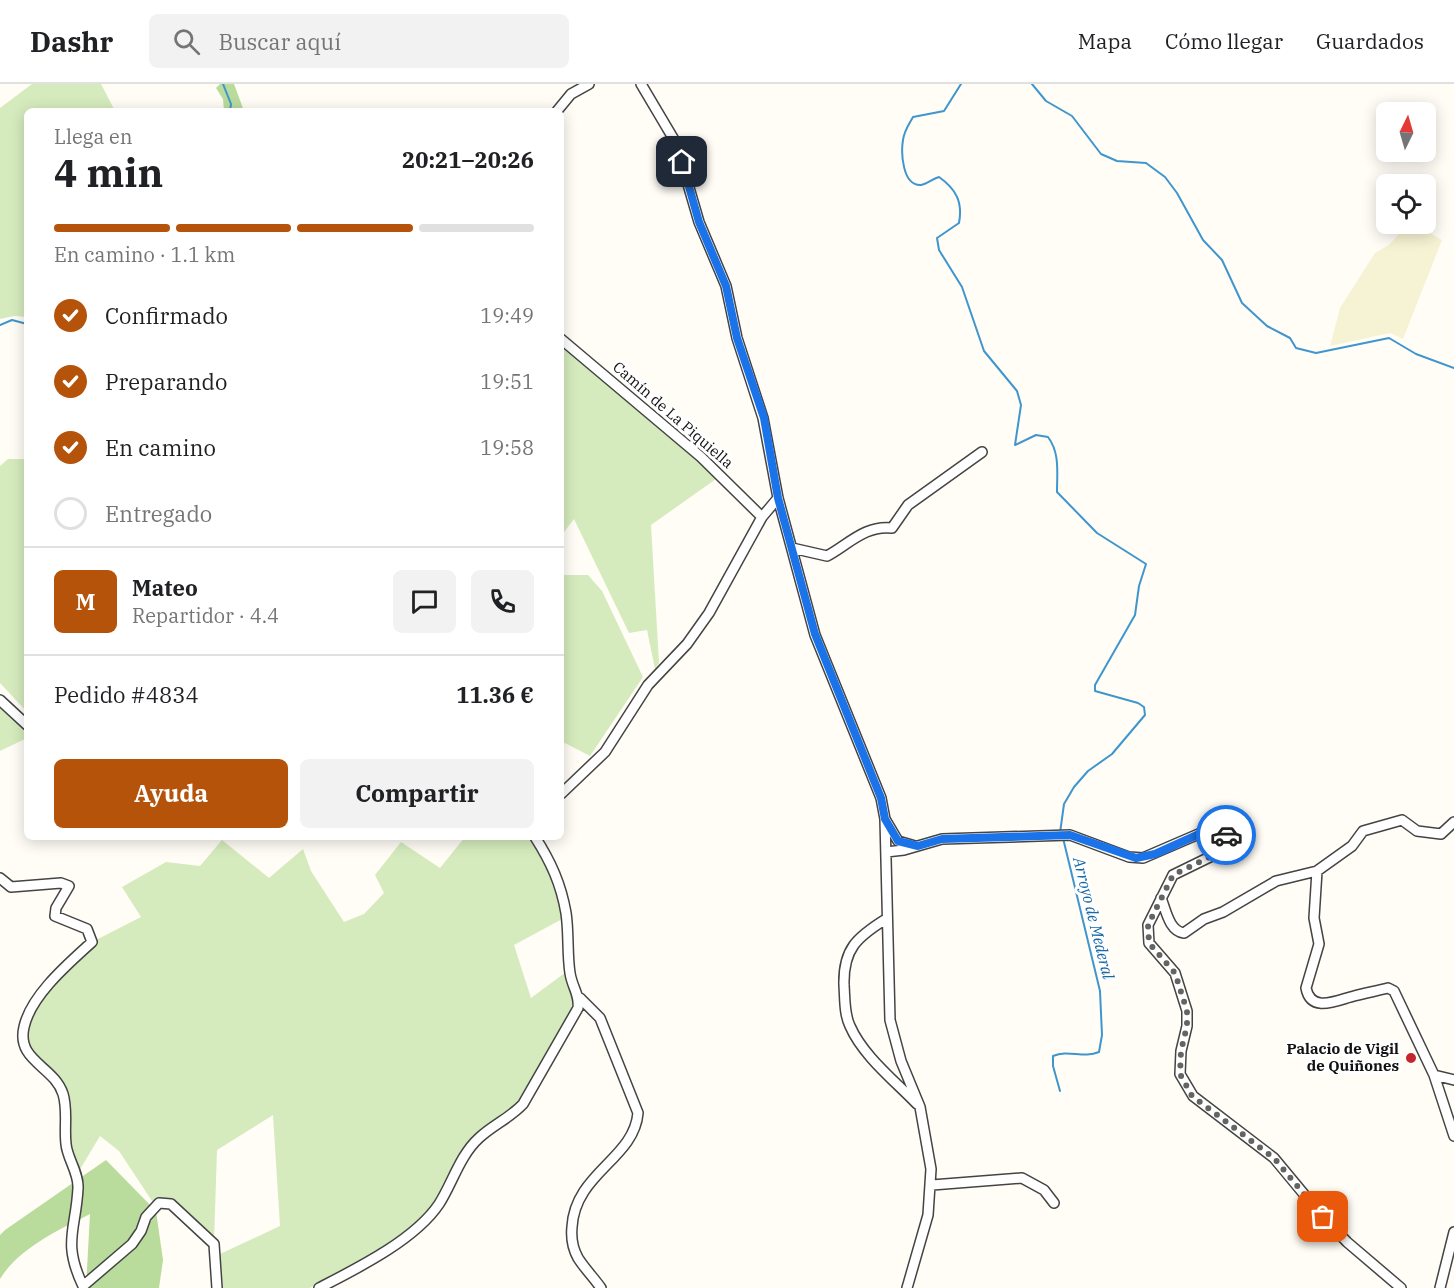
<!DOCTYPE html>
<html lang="es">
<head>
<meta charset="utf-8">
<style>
	body { margin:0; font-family:"IBM Plex Serif",serif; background:#f2f2f2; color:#202124; height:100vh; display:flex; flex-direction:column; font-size:22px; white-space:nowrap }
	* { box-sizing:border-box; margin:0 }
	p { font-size:20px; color:#757577 }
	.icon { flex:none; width:33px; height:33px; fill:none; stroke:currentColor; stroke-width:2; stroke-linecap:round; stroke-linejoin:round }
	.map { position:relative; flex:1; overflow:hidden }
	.sheet { position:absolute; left:24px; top:24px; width:540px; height:732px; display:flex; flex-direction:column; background:#fff; border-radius:9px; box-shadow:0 3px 15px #0003 }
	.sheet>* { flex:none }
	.needle { width:39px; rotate:5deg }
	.buttons { position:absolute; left:1376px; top:18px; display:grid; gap:12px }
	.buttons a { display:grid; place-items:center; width:60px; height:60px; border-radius:9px; background:#fff; box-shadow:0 3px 15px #0003; font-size:30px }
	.pin { position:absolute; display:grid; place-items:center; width:51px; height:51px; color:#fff; margin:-26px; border-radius:12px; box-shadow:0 3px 9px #0006 }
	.courier { position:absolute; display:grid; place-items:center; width:60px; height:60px; margin:-30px; border:4px solid #1a73e8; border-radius:50%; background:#fff; color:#222; box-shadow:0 2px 8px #0007 }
	.overview em { font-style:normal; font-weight:700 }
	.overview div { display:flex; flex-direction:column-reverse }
	.overview { display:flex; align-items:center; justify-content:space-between; height:102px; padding:0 30px }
	h1 { font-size:39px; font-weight:700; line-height:45px }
	.bar { display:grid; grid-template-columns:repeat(4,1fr); gap:9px 6px; align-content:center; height:72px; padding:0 30px }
	.bar i { height:8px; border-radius:4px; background:#e0e0e0 }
	.bar .on { background:#b45309 }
	.bar p { grid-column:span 4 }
	.line { display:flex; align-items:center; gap:15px; padding:0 30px; border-top:2px solid #e0e0e0 }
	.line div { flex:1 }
	.round { display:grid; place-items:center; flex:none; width:63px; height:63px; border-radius:9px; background:#f2f2f2 }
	ol { padding:0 30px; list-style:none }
	li { display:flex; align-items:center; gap:18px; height:66px }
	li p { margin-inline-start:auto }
	li .icon { padding:6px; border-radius:50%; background:#b45309; color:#fff; stroke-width:4 }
	li:last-child { color:#757577 }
	li i { width:33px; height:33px; border:3px solid #e0e0e0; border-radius:50% }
	.action { display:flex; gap:12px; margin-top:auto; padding:12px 30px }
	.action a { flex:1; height:69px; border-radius:9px; background:#b45309; color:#fff; font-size:24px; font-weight:700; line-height:69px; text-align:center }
	.action a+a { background:#f2f2f2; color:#202124 }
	header { display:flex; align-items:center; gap:36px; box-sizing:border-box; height:84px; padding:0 30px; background:#fff; border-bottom:2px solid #e0e0e0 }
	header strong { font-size:28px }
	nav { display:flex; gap:33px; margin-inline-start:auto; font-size:21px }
	.search { width:420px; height:54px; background:#f2f2f2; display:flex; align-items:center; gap:15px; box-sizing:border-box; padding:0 21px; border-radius:9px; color:#757577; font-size:22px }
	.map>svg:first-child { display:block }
</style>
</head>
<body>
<header>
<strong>Dashr</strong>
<div class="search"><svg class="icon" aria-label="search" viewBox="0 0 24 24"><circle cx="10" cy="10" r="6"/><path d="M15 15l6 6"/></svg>Buscar aquí</div>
<nav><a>Mapa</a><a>Cómo llegar</a><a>Guardados</a></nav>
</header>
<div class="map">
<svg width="1454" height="1204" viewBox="0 0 1454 1204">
	<rect width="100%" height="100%" fill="#fffdf5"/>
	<!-- farmland -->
	<path fill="#f6f3d4" d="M1407 141 1418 142 1442 156 1403 255 1390 249 1330 262 1340 224 1375 169 1389 161Z"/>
	<!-- green -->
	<path fill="#d5ebbd" d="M32 0H101L115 27H27V233L14 232 0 235V24Z
		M561 259 695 372 716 395 651 441 659 579 655 585 647 546 629 549 574 435 561 452Z
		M8 375H27V628L0 599V382Z
		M561 491H588L602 507 643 593 590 672 561 657Z
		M0 622 27 648V654L0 667Z
		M465 753H532L551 785 564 834 514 861 531 914 566 888 575 922 521 1017 512 1026 480 1046 429 1127 397 1154 354 1182 310 1204H223L220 1170 280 1142 273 1031 217 1066 214 1157 174 1117 154 1120 119 1067 100 1052 79 1087 69 1059 66 1004 59 993 32 970 26 951 31 934 62 888 96 856 141 833 122 803 166 778 200 782 222 756 269 794 303 765 311 787 344 838 364 830 384 809 375 791 401 758 440 784Z"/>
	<!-- forest -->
	<path fill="#b9dc9c" d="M220 0H234L244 27H224L223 15 216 4Z
		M106 1076 156 1127 163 1176 159 1204H86L90 1130C60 1145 18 1165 0 1195V1151L5 1146Z"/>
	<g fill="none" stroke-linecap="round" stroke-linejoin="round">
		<!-- stream -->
		<path stroke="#3f96cf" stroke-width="2" d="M223 0 231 20 230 27
			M961 0 944 27 913 33C909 40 904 47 903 56 901 68 902 102 921 101 927 100 932 95 939 93 956 105 963 118 959 139L937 154 939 166 962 203 984 267 1017 307 1021 321 1015 361 1036 351 1048 353C1060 369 1057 388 1057 408L1097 449 1146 480 1139 502 1135 531 1095 601V607L1138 619 1144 623 1145 631 1112 670 1088 687 1074 703 1064 720 1060 749
			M1032 0 1046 17 1072 32 1101 70 1117 77 1146 79 1165 93 1177 109 1203 156 1222 176 1242 219 1267 242 1290 254 1296 264 1316 269 1389 254 1416 270 1454 284
			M0 241 12 236 27 240
			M1060 1007 1053 982V972C1069 965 1083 975 1099 968L1102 951 1100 907 1063 754"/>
		<!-- minor casing -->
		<g stroke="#444" stroke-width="12">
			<path id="minor" d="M641 0 676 59 699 138 726 202 737 254 763 334 778 414 815 551 881 714 885 735 890 936 901 977 920 1023 931 1085 928 1131 907 1204
				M557 27 571 10 589 0
				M561 255 701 373 762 433
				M792 464 827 472C849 460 865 441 892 444L908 421 982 368
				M0 616 27 641
				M561 710 605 668 648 601 687 560 709 529 762 433 778 414
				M885 735 898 757 915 762
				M886 768 904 766 942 755 1070 751 1129 773 1143 774 1208 746 1215 745 1226 750 1228 758 1216 770 1173 791 1148 841 1149 859 1175 889 1187 927V942L1181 967 1180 990 1193 1012 1274 1074 1323 1133 1347 1158 1401 1204
				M1317 787 1314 834 1319 860 1306 904C1311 930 1338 916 1354 912 1365 909 1376 907 1388 904L1394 907 1434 991 1454 1052
				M0 794 11 803 61 799 69 802 56 824 55 832 87 845 92 858C69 879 31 911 24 943 16 977 54 982 63 1010 68 1026 64 1043 66 1060 67 1074 79 1089 78 1104 76 1146 62 1158 83 1202L132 1160 141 1147 146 1133 159 1119 171 1120 214 1160 217 1204
				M1161 814C1166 826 1169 847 1184 849L1204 835 1223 828 1276 797 1317 787 1352 762 1363 747 1402 736 1417 747 1441 750 1454 738
				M886 835C857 853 843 865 844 901 845 914 844 930 850 942 863 972 895 997 917 1020
				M580 914 600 934 638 1029C634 1075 575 1089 572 1143 571 1153 573 1165 578 1174 585 1185 594 1194 601 1204
				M1434 991 1454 996
				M932 1101 1022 1094 1044 1106 1054 1119
				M319 1204C356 1185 415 1156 439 1120 452 1100 460 1071 479 1054 493 1041 510 1034 523 1020L578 924C580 911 572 903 570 889 567 870 569 849 566 829 561 800 551 778 535 753
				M1440 1204 1454 1148"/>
		</g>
		<!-- minor -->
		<use href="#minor" stroke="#fff" stroke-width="9"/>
	</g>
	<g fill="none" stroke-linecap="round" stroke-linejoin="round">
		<!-- done -->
		<path stroke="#646461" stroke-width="6" stroke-dasharray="0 10.8" d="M1226 751 1228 758 1216 770 1173 791 1148 841 1149 859 1175 889 1187 927V942L1181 967 1180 990 1192 1012 1274 1074 1323 1133"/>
		<!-- route -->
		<path stroke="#1a73e8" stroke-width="8" d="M682 78 699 138 726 202 737 254 764 334 778 414 815 550 881 714 885 735 898 757 918 762 942 755 1070 751 1136 774 1155 770 1208 746 1215 745 1226 751"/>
	</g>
	<!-- markers -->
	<circle fill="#c4262e" stroke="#fff" stroke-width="2" cx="1411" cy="974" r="6"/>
	<g text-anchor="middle" stroke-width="6" stroke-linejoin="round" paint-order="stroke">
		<!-- street labels -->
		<g font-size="15" fill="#111" stroke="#fff">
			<text transform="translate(673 331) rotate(41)" y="5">Camín de La Piquiella</text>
		</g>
		<!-- poi labels -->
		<g font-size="15" font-weight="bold" fill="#111" stroke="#fff" text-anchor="end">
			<text x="1399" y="970">Palacio de Vigil<tspan x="1399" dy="17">de Quiñones</tspan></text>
		</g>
		<!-- water labels -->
		<g font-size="16" font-style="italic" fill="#1768a6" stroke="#fff">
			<text transform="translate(1094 834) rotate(76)" y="6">Arroyo de Mederal</text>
		</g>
	</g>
</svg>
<div class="buttons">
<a><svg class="needle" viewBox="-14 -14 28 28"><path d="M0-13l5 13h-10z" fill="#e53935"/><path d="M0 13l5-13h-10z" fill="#757577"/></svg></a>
<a><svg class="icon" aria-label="locate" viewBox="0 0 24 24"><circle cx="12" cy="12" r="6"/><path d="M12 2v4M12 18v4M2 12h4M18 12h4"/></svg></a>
</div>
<div class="pin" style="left:1323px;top:1133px;background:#ea580c"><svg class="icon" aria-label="bag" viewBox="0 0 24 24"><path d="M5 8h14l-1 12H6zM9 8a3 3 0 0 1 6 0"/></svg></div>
<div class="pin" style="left:682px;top:78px;background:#1f2937"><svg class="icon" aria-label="home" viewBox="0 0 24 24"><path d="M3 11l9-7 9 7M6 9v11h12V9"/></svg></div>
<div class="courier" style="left:1226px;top:751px"><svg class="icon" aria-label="car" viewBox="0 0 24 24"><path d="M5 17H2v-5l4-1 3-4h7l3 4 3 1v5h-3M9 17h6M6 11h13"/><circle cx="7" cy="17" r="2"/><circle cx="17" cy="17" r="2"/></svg></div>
<section class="sheet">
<div class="overview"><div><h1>4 min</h1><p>Llega en</p></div><em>20:21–20:26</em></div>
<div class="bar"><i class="on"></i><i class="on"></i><i class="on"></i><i></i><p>En camino · 1.1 km</p></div>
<ol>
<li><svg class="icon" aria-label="check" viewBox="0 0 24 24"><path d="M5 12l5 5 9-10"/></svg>Confirmado<p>19:49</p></li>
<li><svg class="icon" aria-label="check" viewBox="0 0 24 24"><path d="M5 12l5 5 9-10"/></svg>Preparando<p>19:51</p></li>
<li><svg class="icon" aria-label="check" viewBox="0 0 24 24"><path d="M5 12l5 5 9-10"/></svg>En camino<p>19:58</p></li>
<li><i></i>Entregado</li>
</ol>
<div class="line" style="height:108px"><b class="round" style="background:#b45309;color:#fff">M</b><div><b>Mateo</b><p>Repartidor · 4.4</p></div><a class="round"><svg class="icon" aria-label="chat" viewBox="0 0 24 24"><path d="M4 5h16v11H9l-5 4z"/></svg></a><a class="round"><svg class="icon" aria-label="phone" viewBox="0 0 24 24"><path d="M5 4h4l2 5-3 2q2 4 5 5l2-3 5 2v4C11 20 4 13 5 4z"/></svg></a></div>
<div class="line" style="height:78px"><div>Pedido #4834</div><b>11.36 €</b></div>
<div class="action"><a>Ayuda</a><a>Compartir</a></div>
</section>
</div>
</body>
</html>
